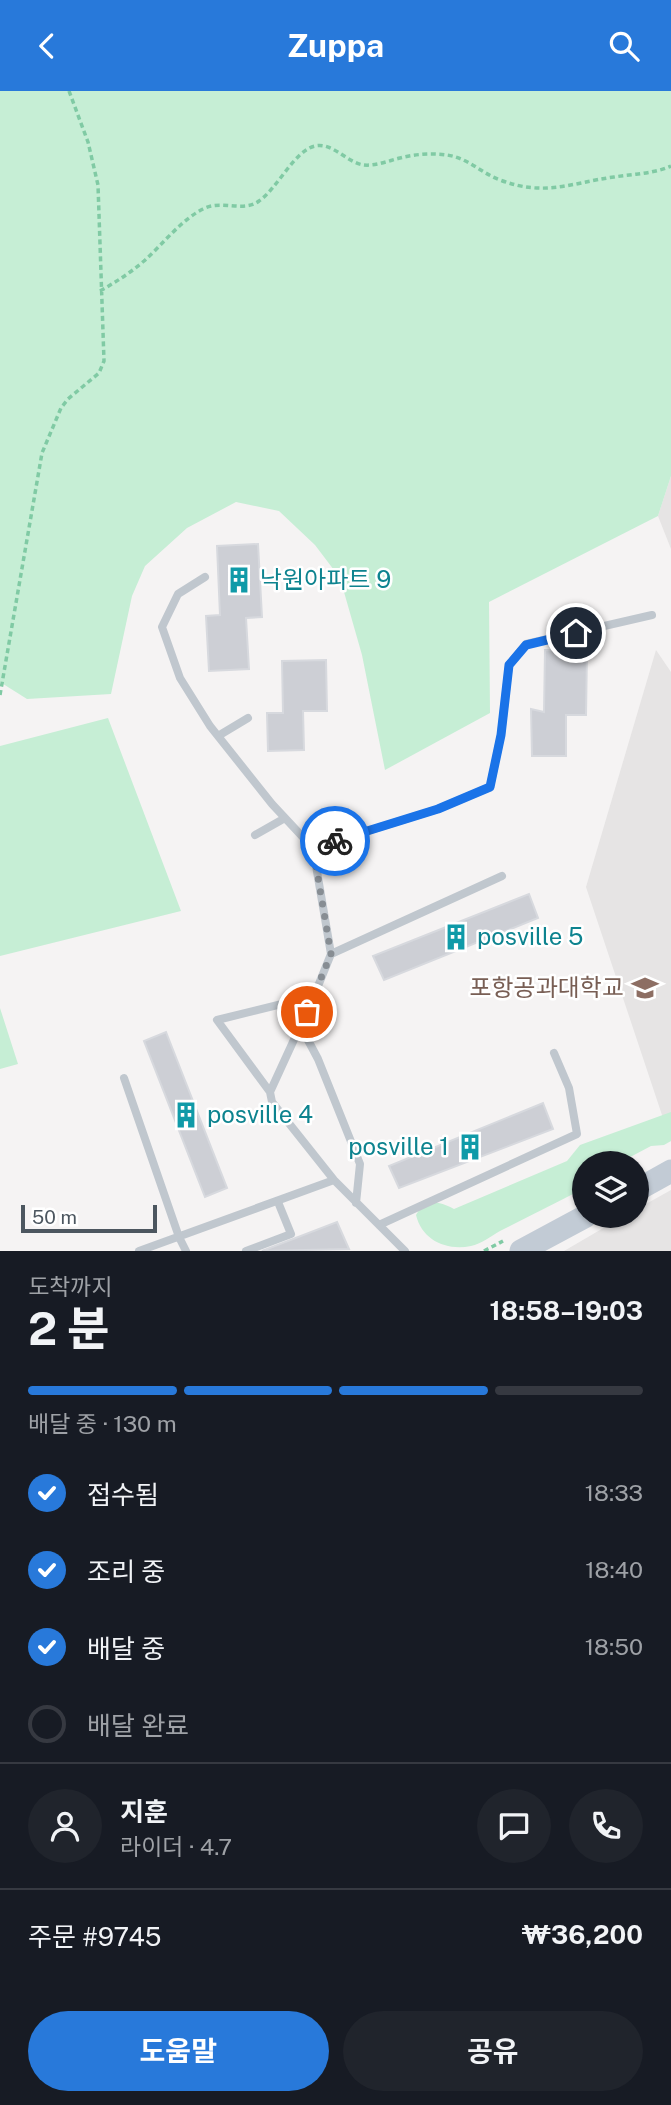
<!DOCTYPE html>
<html lang="ko">
<head>
<meta charset="utf-8">
<style>
	body { margin:0; font-family:"Public Sans","Noto Sans KR",sans-serif; background:#20242c; color:#f1f3f6; height:100vh; display:flex; flex-direction:column; font-size:26px; white-space:nowrap }
	* { box-sizing:border-box; margin:0 }
	p { font-size:23px; color:#9ea1a6 }
	.icon { flex:none; width:38px; height:38px; fill:none; stroke:currentColor; stroke-width:2; stroke-linecap:round; stroke-linejoin:round }
	.map { position:relative; height:1160px; overflow:hidden }
	.sheet { display:flex; flex-direction:column; background:#171b24; flex:1 }
	.sheet>* { flex:none }
	.fabs { position:absolute; left:572px; top:1060px; display:grid; gap:14px }
	.fabs a { display:grid; place-items:center; width:77px; height:77px; border-radius:50%; background:#171b24; box-shadow:0 2px 5px #0004; font-size:35px }
	.scale { position:absolute; left:21px; bottom:18px; width:136px; box-sizing:border-box; padding-left:7px; border:4px solid #4c565f; border-top:0; font-size:19px; line-height:24px; white-space:nowrap; color:#4c565f; -webkit-text-stroke:5px #fff; paint-order:stroke }
	.pin { position:absolute; display:grid; place-items:center; width:60px; height:60px; color:#fff; margin:-30px; border:4px solid #fff; border-radius:50%; box-shadow:0 2px 7px #0007 }
	.courier { position:absolute; display:grid; place-items:center; width:70px; height:70px; margin:-35px; border:5px solid #1a73e8; border-radius:50%; background:#fff; color:#222; box-shadow:0 2px 9px #0007 }
	.head em { font-style:normal; font-weight:700 }
	.head div { display:flex; flex-direction:column-reverse }
	.head { display:flex; align-items:center; justify-content:space-between; height:119px; padding:0 28px }
	h1 { font-size:46px; font-weight:700; line-height:52px }
	.bar { display:grid; grid-template-columns:repeat(4,1fr); gap:10px 7px; align-content:center; height:84px; padding:0 28px }
	.bar i { height:9px; border-radius:5px; background:#363941 }
	.bar .selected { background:#2879da }
	.bar p { grid-column:span 4 }
	.line { display:flex; align-items:center; gap:18px; padding:0 28px; border-top:2px solid #363941 }
	.line div { flex:1 }
	.round { display:grid; place-items:center; flex:none; width:74px; height:74px; border-radius:37px; background:#20242c }
	ol { padding:0 28px; list-style:none }
	li { display:flex; align-items:center; gap:21px; height:77px }
	li p { margin-inline-start:auto }
	li .icon { padding:7px; border-radius:50%; background:#2879da; color:#fff; stroke-width:4 }
	li:last-child { color:#9ea1a6 }
	li i { width:38px; height:38px; border:4px solid #363941; border-radius:50% }
	.cta { display:flex; gap:14px; margin-top:auto; padding:14px 28px }
	.cta a { flex:1; height:80px; border-radius:42px; background:#2879da; color:#fff; font-size:28px; font-weight:700; line-height:80px; text-align:center }
	.cta a+a { background:#20242c; color:#f1f3f6 }
	header { display:flex; justify-content:space-between; align-items:center; height:91px; padding:0 28px; background:#2879da; color:#fff; font-size:32px; font-weight:700 }
	.map>svg:first-child { display:block }
</style>
</head>
<body>
<header><svg class="icon" aria-label="back" viewBox="0 0 24 24"><path d="M15 5l-7 7 7 7"/></svg>Zuppa<svg class="icon" aria-label="search" viewBox="0 0 24 24"><circle cx="10" cy="10" r="6"/><path d="M15 15l6 6"/></svg></header>
<div class="map">
<svg width="671" height="1160" viewBox="0 0 671 1160">
	<rect width="100%" height="100%" fill="#f5f3f3"/>
	<!-- education -->
	<path fill="#e6e4e4" d="M671 385V458L658 425Z
		M656 559 671 581V1051L586 796Z
		M671 1099V1160H564L624 1125H637V1118Z"/>
	<!-- green -->
	<path fill="#c6eed5" d="M0 0H671V385L658 425 489 511 490 622 385 679 362 564 340 487 315 454 279 420 236 411 187 437 145 475 132 505 111 603 27 608 0 591Z
		M108 627 181 820 0 865V655Z
		M0 917 18 973 0 978Z
		M671 1021V1050L664 1054 651 1055 617 1073H584V1090L573 1103C549 1115 524 1128 500 1140 491 1145 481 1153 471 1155 446 1160 422 1149 416 1124 426 1107 438 1110 454 1118L567 1070 580 1054Z"/>
	<!-- building -->
	<path fill="#cdcfd5" stroke="#d7d9de" stroke-width="2" d="M258 453 262 526 246 527 249 578 209 580 206 525 220 524 217 455Z
		M545 559 587 560 586 624H566V665H532L531 618 544 621Z
		M326 569 327 620H303L304 659 268 660 267 622H283L282 570Z
		M529 803 538 827 384 889 373 865Z
		M166 941 227 1097 205 1106 144 950Z
		M543 1012 553 1038 399 1097 389 1075Z
		M337 1131 349 1158 262 1160Z"/>
	<g fill="none" stroke-linecap="round" stroke-linejoin="round">
		<!-- path -->
		<path stroke="#80caa4" stroke-width="3.5" stroke-dasharray="5 3.5" stroke-linecap="butt" d="M100 200C116 191 130 182 144 170 163 153 181 129 203 118 222 108 243 122 259 110 277 98 295 59 315 55 333 51 347 72 364 74 376 75 388 70 400 67 415 63 432 62 447 64 468 67 481 82 500 89 545 106 570 92 614 86 633 83 653 83 671 75
			M0 604 42 362 61 317 68 308 99 282 104 270 98 94 88 51 69 0
			M484 1160 503 1150"/>
		<!-- lane -->
		<path stroke="#c0c7ce" stroke-width="8" d="M205 486 178 503 162 536 180 587 210 635 272 713 313 757 331 863 314 905 270 1001 272 1011 334 1089 405 1160
			M218 645 248 627
			M255 744 285 727
			M313 757 438 718 490 696 501 644 509 574 526 553 652 524
			M331 863 502 785
			M301 936 318 968 360 1073 356 1112
			M124 987 179 1146 186 1160
			M270 1001 217 929 314 905
			M379 1134 577 1043 569 997 554 962
			M139 1160 334 1089
			M246 1160 291 1143 278 1111"/>
		<!-- secondary -->
		<path stroke="#c2cbd5" stroke-width="23" d="M637 1099 671 1080
			M521 1160 586 1125"/>
	</g>
	<g fill="none" stroke-linecap="round" stroke-linejoin="round">
		<!-- done -->
		<path stroke="#878d93" stroke-width="7" stroke-dasharray="0 12.6" d="M307 921 331 863 313 757 335 750"/>
		<!-- route -->
		<path stroke="#1a73e8" stroke-width="9" d="M335 750 438 718 490 696 501 644 509 574 526 554 576 542"/>
	</g>
	<!-- icons -->
	<defs>
		<g id="building-bare" transform="scale(2.1)"><path d="M-4-6H4V6H1V3H-1V6H-4ZM-2.5-4.3h1.7v1.8h-1.7ZM.8-4.3h1.7v1.8H.8ZM-2.5-1h1.7V.8h-1.7ZM.8-1h1.7V.8H.8Z" fill="#0f9aa8" stroke="#fff" stroke-width="2.5" paint-order="stroke"/></g>
		<g id="university-bare" transform="scale(2.1)"><path d="M0-5L7-2L0 1L-7-2ZM-4 1L0 2.5L4 1V4Q0 6-4 4Z" fill="#8d6e63" stroke="#fff" stroke-width="2.5" paint-order="stroke"/></g>
	</defs>
	<g fill-rule="evenodd">
		<use href="#building-bare" x="239" y="489"/>
		<use href="#building-bare" x="456" y="846"/>
		<use href="#university-bare" x="645" y="897"/>
		<use href="#building-bare" x="186" y="1024"/>
		<use href="#building-bare" x="470" y="1056"/>
	</g>
	<g text-anchor="middle" stroke-width="5" stroke-linejoin="round" paint-order="stroke">
		<!-- culture labels -->
		<g font-size="24" fill="#0d838f" stroke="#fff" text-anchor="start">
			<text x="260" y="497">낙원아파트 9</text>
			<text x="477" y="854">posville 5</text>
			<text x="207" y="1032">posville 4</text>
			<text x="449" y="1064" text-anchor="end">posville 1</text>
		</g>
		<!-- education labels -->
		<g font-size="24" fill="#785e54" stroke="#fff" text-anchor="end">
			<text x="624" y="905">포항공과대학교</text>
		</g>
	</g>
</svg>
<div class="fabs">
<a><svg class="icon" aria-label="layers" viewBox="0 0 24 24"><path d="M12 4l9 5-9 5-9-5zM3 14l9 5 9-5"/></svg></a>
</div>
<div class="scale">50 m</div>
<div class="pin" style="left:307px;top:921px;background:#ea580c"><svg class="icon" aria-label="bag" viewBox="0 0 24 24"><path d="M5 8h14l-1 12H6zM9 8a3 3 0 0 1 6 0"/></svg></div>
<div class="pin" style="left:576px;top:542px;background:#1f2937"><svg class="icon" aria-label="home" viewBox="0 0 24 24"><path d="M3 11l9-7 9 7M6 9v11h12V9"/></svg></div>
<div class="courier" style="left:335px;top:750px"><svg class="icon" aria-label="bike" viewBox="0 0 24 24"><circle cx="6" cy="16" r="4"/><circle cx="18" cy="16" r="4"/><path d="M6 16l4-8h5l3 8M10 8l3 8H6M13 5h3"/></svg></div>
</div>
<section class="sheet">
<div class="head"><div><h1>2 분</h1><p>도착까지</p></div><em>18:58–19:03</em></div>
<div class="bar"><i class="selected"></i><i class="selected"></i><i class="selected"></i><i></i><p>배달 중 · 130 m</p></div>
<ol>
<li><svg class="icon" aria-label="check" viewBox="0 0 24 24"><path d="M5 12l5 5 9-10"/></svg>접수됨<p>18:33</p></li>
<li><svg class="icon" aria-label="check" viewBox="0 0 24 24"><path d="M5 12l5 5 9-10"/></svg>조리 중<p>18:40</p></li>
<li><svg class="icon" aria-label="check" viewBox="0 0 24 24"><path d="M5 12l5 5 9-10"/></svg>배달 중<p>18:50</p></li>
<li><i></i>배달 완료</li>
</ol>
<div class="line" style="height:126px"><a class="round"><svg class="icon" aria-label="person" viewBox="0 0 24 24"><circle cx="12" cy="8" r="4"/><path d="M4 21q1-7 8-7t8 7"/></svg></a><div><b>지훈</b><p>라이더 · 4.7</p></div><a class="round"><svg class="icon" aria-label="chat" viewBox="0 0 24 24"><path d="M4 5h16v11H9l-5 4z"/></svg></a><a class="round"><svg class="icon" aria-label="phone" viewBox="0 0 24 24"><path d="M5 4h4l2 5-3 2q2 4 5 5l2-3 5 2v4C11 20 4 13 5 4z"/></svg></a></div>
<div class="line" style="height:91px"><div>주문 #9745</div><b>₩36,200</b></div>
<div class="cta"><a>도움말</a><a>공유</a></div>
</section>
</body>
</html>
